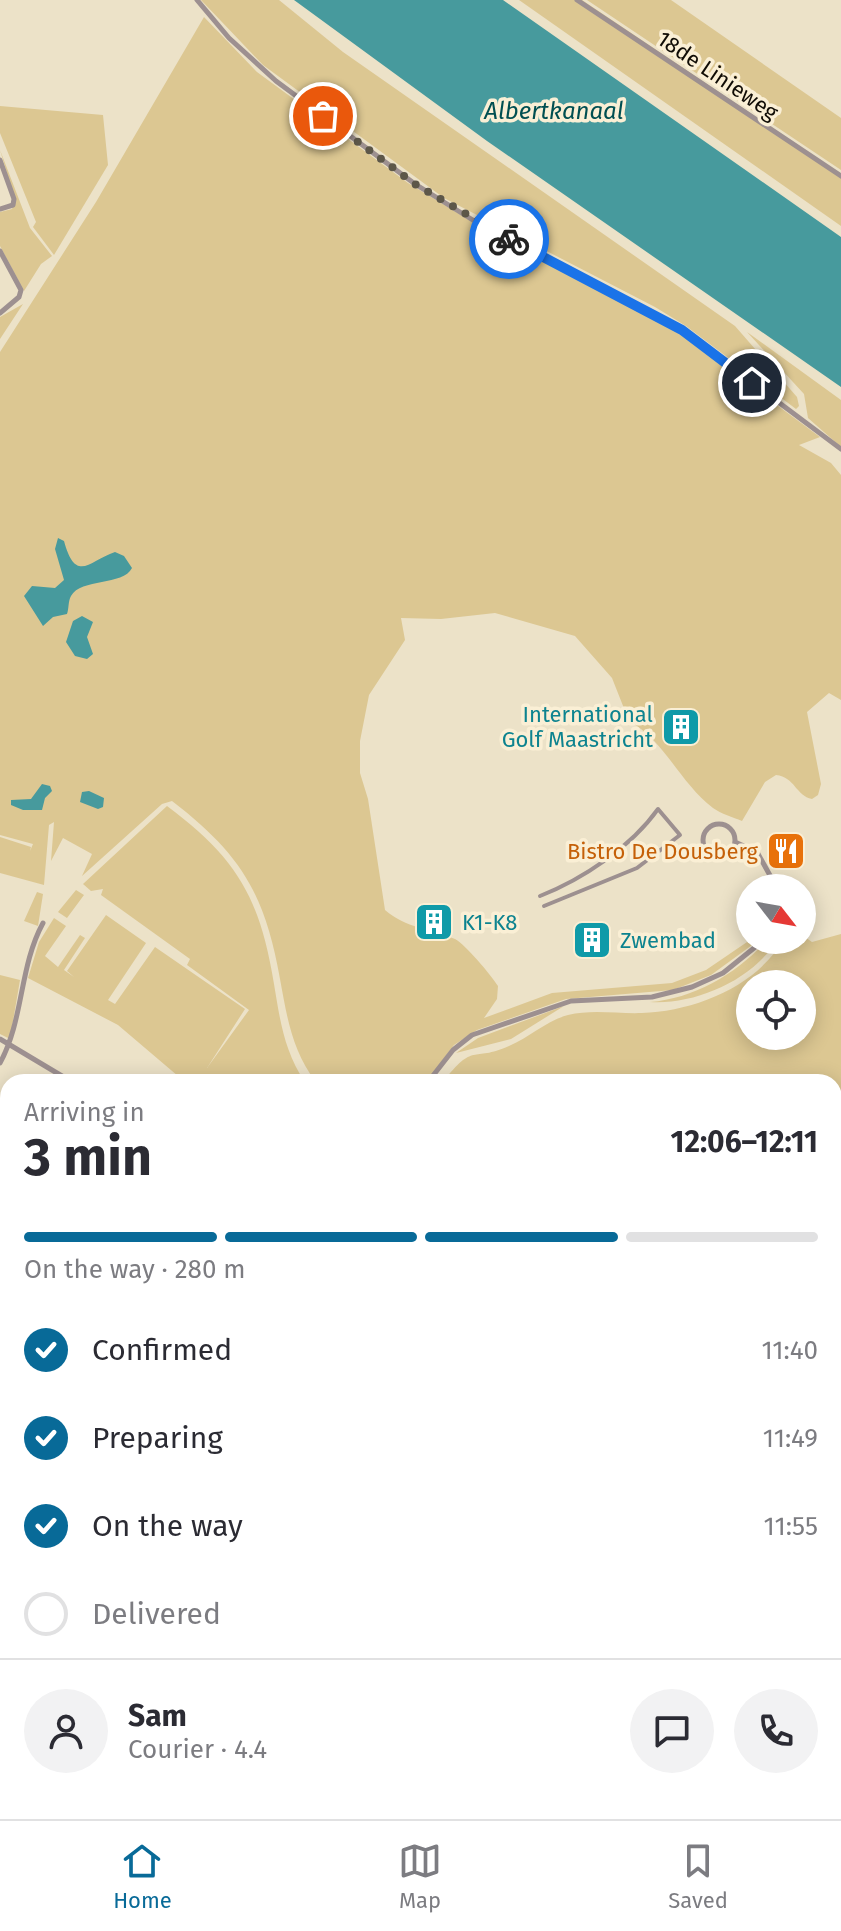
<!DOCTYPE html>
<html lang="en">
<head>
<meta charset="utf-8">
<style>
	body { margin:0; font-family:"Fira Sans",sans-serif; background:#f2f2f3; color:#2b2b33; height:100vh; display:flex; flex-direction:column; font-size:30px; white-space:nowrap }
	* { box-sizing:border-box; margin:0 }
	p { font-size:26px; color:#7c7c81 }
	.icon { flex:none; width:44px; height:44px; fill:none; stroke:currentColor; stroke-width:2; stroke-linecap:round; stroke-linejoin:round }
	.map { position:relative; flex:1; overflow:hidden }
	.side { position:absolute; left:0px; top:1074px; width:842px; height:746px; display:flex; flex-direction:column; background:#fff; border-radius:24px 24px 0 0; box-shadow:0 4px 20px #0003 }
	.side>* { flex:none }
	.needle { width:52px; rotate:121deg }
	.tools { position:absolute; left:736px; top:874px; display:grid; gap:16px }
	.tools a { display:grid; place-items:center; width:80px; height:80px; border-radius:50%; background:#fff; box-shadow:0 4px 20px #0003; font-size:40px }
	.pin { position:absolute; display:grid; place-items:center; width:68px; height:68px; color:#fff; margin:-34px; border:4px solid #fff; border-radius:50%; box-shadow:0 2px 8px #0007 }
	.courier { position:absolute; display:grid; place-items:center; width:80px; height:80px; margin:-40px; border:6px solid #1a73e8; border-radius:50%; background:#fff; color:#222; box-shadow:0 2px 10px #0007 }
	.headline em { font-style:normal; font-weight:700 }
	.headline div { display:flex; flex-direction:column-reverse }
	.headline { display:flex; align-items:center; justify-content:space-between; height:136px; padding:0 24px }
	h1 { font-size:52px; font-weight:700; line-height:60px }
	.bar { display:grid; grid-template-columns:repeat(4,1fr); gap:12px 8px; align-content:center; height:96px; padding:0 24px }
	.bar i { height:10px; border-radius:6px; background:#e1e1e2 }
	.bar .on { background:#086a98 }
	.bar p { grid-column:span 4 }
	.line { display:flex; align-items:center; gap:20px; padding:0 24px; border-top:2px solid #e1e1e2 }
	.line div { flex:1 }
	.round { display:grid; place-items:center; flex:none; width:84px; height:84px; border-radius:42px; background:#f2f2f3 }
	ol { padding:0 24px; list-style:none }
	li { display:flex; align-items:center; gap:24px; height:88px }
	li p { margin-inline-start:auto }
	li .icon { padding:8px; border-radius:50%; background:#086a98; color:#fff; stroke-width:4 }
	li:last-child { color:#7c7c81 }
	li i { width:44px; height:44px; border:4px solid #e1e1e2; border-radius:50% }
	.tab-bar { display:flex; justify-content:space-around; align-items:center; height:112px; border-top:2px solid #e1e1e2; background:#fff; font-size:22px; color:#7c7c81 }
	.tab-bar a { display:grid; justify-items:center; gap:4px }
	.tab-bar .on { color:#086a98 }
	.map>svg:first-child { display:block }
</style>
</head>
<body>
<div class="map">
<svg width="841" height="1819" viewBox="0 0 841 1819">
	<rect width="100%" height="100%" fill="#ece2c8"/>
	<!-- green -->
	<path fill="#dcc792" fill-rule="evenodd" d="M201 0H279L343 52 735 326 797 397 799 406 796 409 686 326 655 307 444 198 263 65Z
		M519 0H582L841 174V226Z
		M587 0H671L841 118V170Z
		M204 17 257 72 408 183 489 232 681 334 820 437 799 445 831 463 841 475V700L829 693 807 712 821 784 818 795 812 799C796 796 795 777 776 775L765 782 742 821C733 817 721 814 713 808 680 783 665 741 629 721L612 678 575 636 495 613 441 619 401 618 405 640 369 695 360 741V773L368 799 385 910C406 928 430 929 455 939 465 944 491 975 498 986L497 999 484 1018 552 993 672 983 706 970 750 940H759L711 975 673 990 566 999 477 1030 454 1045 426 1082H316C292 1051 287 1017 280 979 265 894 241 854 172 801L162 804 82 876 92 854 63 838 51 861 54 822 49 825 44 885 0 873V837L31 847 30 851 33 844 0 835V352L96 202Z
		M0 106 103 115 108 165 54 255 33 227 36 222 0 133Z
		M0 150 30 228 52 256 41 264 24 291 0 246V212L12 209 15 200Z
		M23 304 0 339V317Z
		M747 332 841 400V447L808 418 804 394Z
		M167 806C237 858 260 898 274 984 280 1020 284 1051 305 1082H185L118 1025 28 978 39 942 54 918 66 926 45 956 58 967 80 935 85 938 64 970 74 977 67 971 106 915 146 943 108 1000 115 1004 155 947 245 1009 207 1068 249 1010 187 965 190 959 101 895 103 889 91 891 83 884Z
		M76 890 84 895 67 918 58 912Z
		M37 892 43 894 38 926 24 921Z
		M841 934V1225L834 1230V1082H443C475 1041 471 1063 509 1046 530 1037 546 1021 568 1015 592 1009 618 1014 642 1013 694 1011 756 987 783 940H802V935L812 942ZM750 984H802V1036H750Z
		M767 940H777C753 980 695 1005 650 1002 694 999 738 973 767 940Z
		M0 975 20 980 10 1039 0 1034Z
		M564 1006 511 1039 456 1053 478 1038Z
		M841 1283V1672H834V1366L837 1365 834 1362V1289Z
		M0 1349 8 1357V1394L0 1401Z
		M8 1647V1698L0 1706V1664L6 1661 1 1651Z
		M8 1703V1807L0 1812V1712Z
		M76 1812H132L119 1819H65Z
		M175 1812H307L296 1819H179Z
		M612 1812H729V1819H601Z"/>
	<!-- water -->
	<path fill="#479a9d" d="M294 0H503L841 237V387L487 141Z
		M58 538 64 541C76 585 90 560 115 552L124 556 132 568C123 586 81 578 71 596 68 601 69 609 67 614L53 617 43 626 24 596 32 586 55 588 64 580 55 549Z
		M82 616 93 622 87 637 93 654 87 659 75 656 66 642 73 621Z
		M42 784 50 786 52 791 45 798 42 810H23L11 805V800L31 799Z
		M89 791 104 798 103 807 98 809 80 802 82 792Z"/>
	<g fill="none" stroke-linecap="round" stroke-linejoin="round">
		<!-- pedestrian -->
		<path stroke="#9d9090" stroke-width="4" d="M540 896C583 879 631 847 658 809L680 835 637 868 544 906"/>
		<!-- minor -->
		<path stroke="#9d9090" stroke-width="5" d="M197 0 229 38 276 81 415 184 484 227 682 330 841 449
			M577 0 841 176
			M0 160 14 199 13 205 0 209
			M0 251 21 290 19 297 0 313
			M703 840a16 16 0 1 1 32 0a16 16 0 1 1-32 0Z
			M735 842 757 852 777 888
			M0 1039 72 1082
			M0 1063C24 1019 19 967 43 923
			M428 1082 453 1050 472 1035 571 1001 652 997 692 987 723 973 764 940
			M0 1207 8 1196
			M0 1223 8 1229
			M0 1303 8 1295
			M0 1316 8 1325
			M0 1406 8 1398
			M0 1604 8 1596
			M834 1684 841 1683
			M834 1800H841
			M355 1812 360 1819
			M407 1812 411 1819
			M498 1812 502 1819
			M571 1812 575 1819
			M801 1812V1819
			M419 1819 431 1812
			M593 1819 604 1812
			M733 1819V1812"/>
		<!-- tertiary -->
		<path stroke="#9d9090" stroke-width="7" d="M0 1552 8 1564
			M161 1812 166 1819"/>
		<!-- primary -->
		<path stroke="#634d4e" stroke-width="9" d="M834 1235 841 1230
			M6 1819 17 1812
			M48 1819 60 1812"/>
	</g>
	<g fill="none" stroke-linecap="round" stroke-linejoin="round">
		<!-- done -->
		<path stroke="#5d5749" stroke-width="8" stroke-dasharray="0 14.4" d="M323 116 415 184 509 239"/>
		<!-- route -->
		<path stroke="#1a73e8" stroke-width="10" d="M509 239 682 330 752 383"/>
	</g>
	<!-- icons -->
	<defs>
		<g id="building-square" transform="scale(2)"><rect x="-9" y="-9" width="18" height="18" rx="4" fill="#0f9aa8" stroke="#faefd5"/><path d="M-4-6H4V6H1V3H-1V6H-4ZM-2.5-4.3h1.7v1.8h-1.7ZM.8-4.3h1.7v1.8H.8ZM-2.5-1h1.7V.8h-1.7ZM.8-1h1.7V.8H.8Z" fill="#fff"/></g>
		<g id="restaurant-square" transform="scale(2)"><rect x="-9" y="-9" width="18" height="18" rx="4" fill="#e8710a" stroke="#faefd5"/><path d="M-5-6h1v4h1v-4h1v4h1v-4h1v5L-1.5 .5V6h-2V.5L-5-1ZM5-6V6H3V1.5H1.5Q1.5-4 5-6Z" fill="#fff"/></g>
	</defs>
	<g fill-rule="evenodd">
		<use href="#building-square" x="681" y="727"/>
		<use href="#restaurant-square" x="786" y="851"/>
		<use href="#building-square" x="434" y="922"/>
		<use href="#building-square" x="592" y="940"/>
	</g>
	<g text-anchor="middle" stroke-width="7" stroke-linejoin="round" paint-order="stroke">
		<!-- street labels -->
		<g font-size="22" fill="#100c05" stroke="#faefd5">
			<text transform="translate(718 75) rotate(34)" y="8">18de Linieweg</text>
		</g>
		<!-- culture labels -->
		<g font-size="22" fill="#0d838f" stroke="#faefd5" text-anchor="start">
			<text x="653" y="722" text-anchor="end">International<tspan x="653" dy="25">Golf Maastricht</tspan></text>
			<text x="462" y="930">K1-K8</text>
			<text x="620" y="948">Zwembad</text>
		</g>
		<!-- food labels -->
		<g font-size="22" fill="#c56008" stroke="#faefd5" text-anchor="end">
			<text x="758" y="859">Bistro De Dousberg</text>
		</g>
		<!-- water labels -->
		<g font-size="24" font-style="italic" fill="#004f51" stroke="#faefd5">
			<text x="554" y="119">Albertkanaal</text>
		</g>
	</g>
</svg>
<div class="tools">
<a><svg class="needle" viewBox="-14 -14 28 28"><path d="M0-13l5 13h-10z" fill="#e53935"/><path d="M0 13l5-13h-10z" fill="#7c7c81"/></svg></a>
<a><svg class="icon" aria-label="locate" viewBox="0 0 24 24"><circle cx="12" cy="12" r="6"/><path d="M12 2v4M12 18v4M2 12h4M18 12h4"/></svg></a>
</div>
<div class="pin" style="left:323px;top:116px;background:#ea580c"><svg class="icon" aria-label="bag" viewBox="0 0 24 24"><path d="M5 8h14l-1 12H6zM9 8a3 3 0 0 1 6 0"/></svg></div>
<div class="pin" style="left:752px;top:383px;background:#1f2937"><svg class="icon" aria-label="home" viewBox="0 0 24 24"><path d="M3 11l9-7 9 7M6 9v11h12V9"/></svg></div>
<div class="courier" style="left:509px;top:239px"><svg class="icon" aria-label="bike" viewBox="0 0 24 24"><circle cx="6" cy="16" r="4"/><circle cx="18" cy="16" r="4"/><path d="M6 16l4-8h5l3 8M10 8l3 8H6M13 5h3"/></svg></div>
<section class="side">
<div class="headline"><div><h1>3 min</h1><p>Arriving in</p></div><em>12:06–12:11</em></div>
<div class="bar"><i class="on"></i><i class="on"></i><i class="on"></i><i></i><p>On the way · 280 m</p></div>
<ol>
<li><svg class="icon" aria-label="check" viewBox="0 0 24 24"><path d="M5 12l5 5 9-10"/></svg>Confirmed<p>11:40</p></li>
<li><svg class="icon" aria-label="check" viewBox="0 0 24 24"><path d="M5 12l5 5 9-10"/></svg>Preparing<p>11:49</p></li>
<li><svg class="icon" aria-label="check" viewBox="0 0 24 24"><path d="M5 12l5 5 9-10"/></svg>On the way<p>11:55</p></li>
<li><i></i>Delivered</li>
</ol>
<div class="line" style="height:144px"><a class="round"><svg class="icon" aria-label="person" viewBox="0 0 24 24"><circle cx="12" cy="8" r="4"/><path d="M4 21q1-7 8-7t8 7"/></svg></a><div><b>Sam</b><p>Courier · 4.4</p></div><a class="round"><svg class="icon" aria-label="chat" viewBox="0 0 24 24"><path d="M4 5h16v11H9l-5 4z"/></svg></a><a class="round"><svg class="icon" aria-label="phone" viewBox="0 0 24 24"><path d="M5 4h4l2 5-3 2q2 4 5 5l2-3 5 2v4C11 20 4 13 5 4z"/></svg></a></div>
</section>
</div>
<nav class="tab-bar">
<a class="on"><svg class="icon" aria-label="home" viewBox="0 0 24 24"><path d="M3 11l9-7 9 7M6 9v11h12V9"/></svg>Home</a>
<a><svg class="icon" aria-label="map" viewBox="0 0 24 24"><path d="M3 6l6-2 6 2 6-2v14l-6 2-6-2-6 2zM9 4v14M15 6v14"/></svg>Map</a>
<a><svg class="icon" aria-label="saved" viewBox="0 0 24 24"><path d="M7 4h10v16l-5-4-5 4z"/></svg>Saved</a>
</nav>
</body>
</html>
